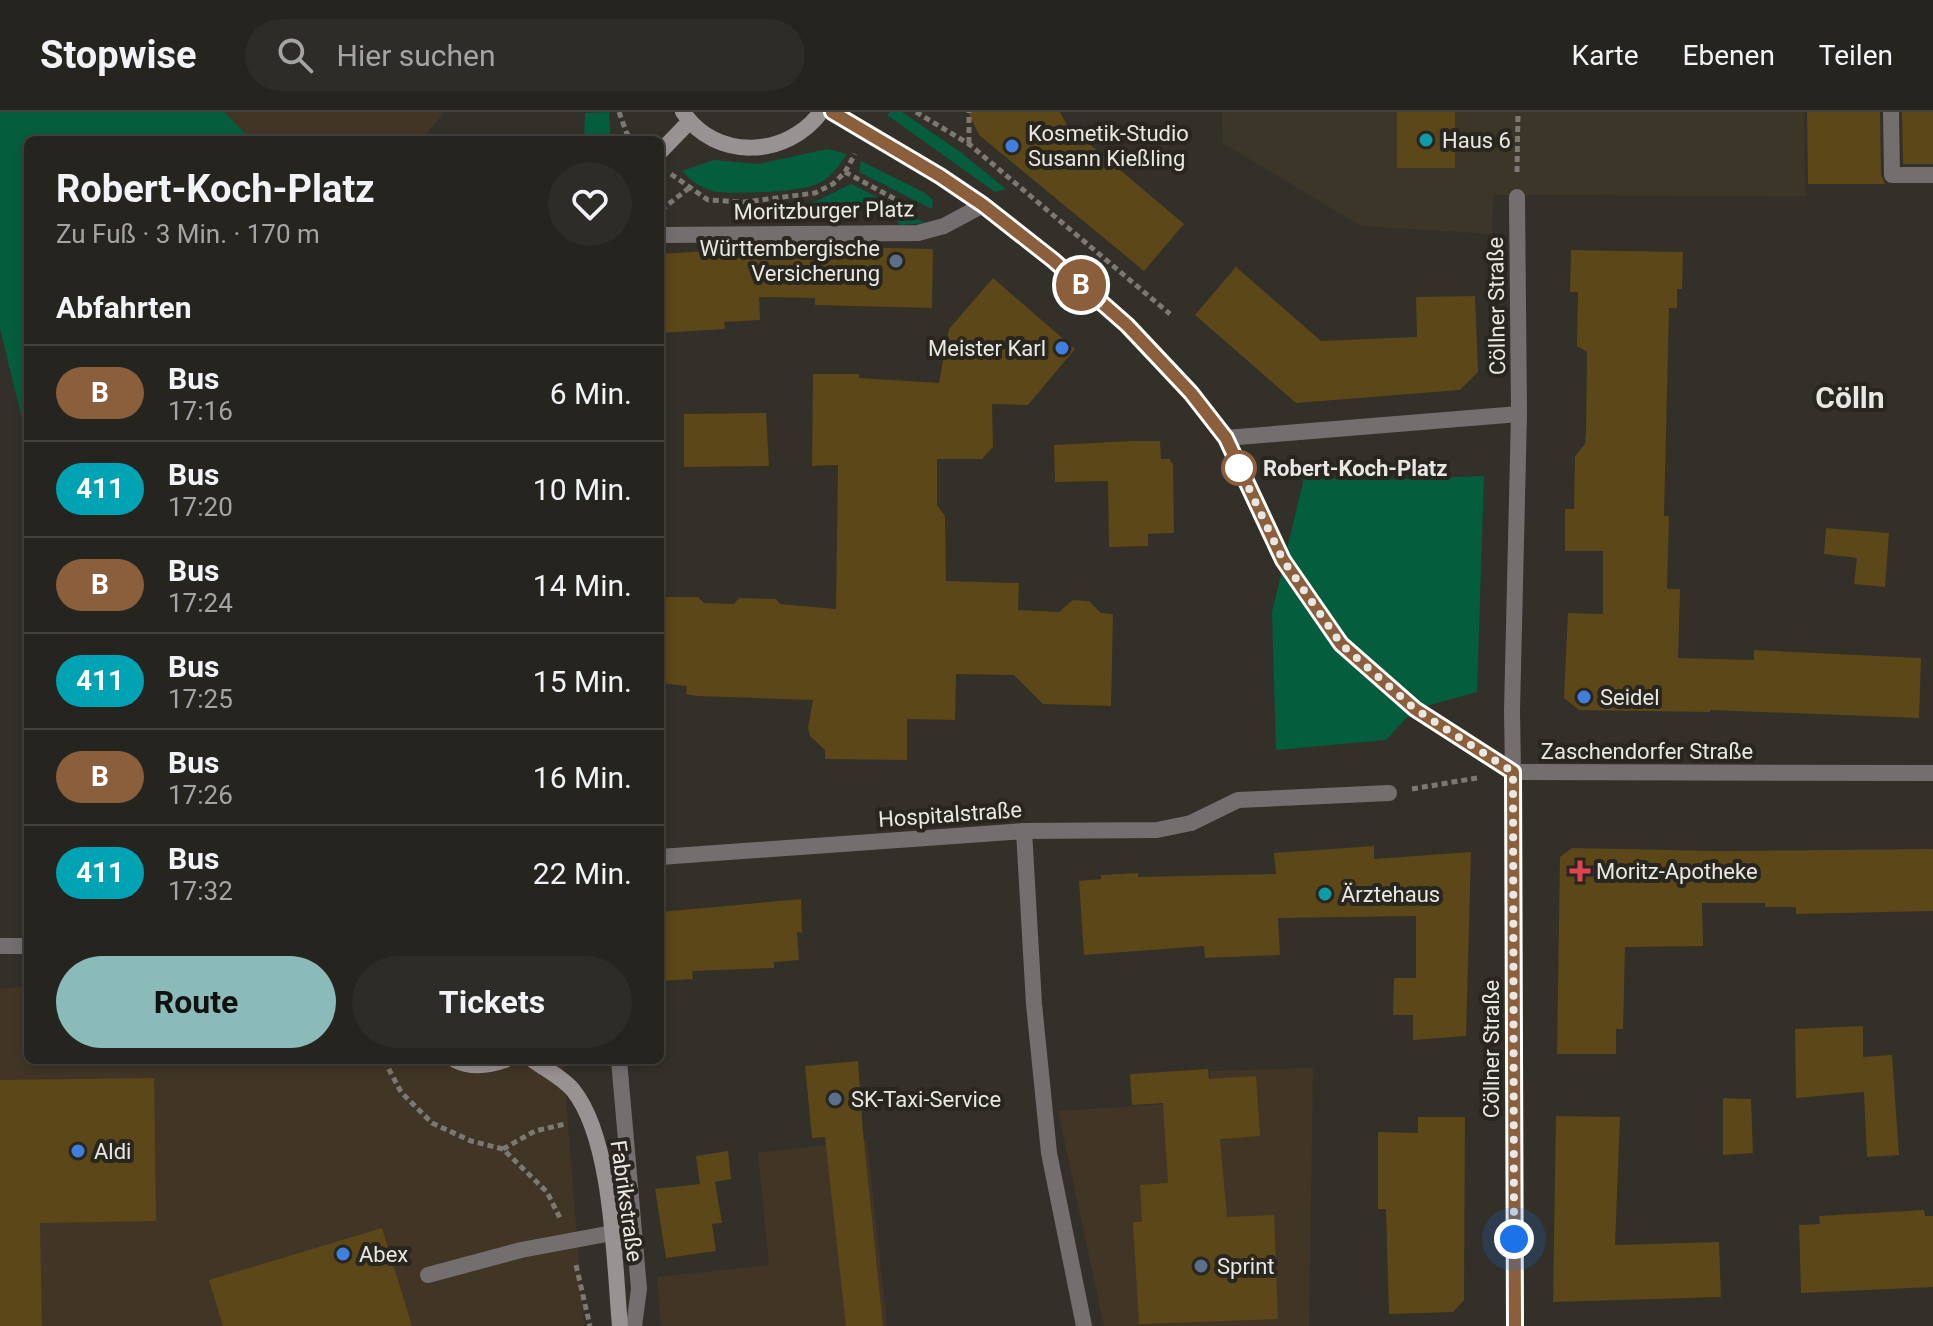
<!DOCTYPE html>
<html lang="de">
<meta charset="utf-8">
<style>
:root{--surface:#26241f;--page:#2e2c28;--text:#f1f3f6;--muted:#a4a4a4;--line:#42413d;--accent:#8bbbb9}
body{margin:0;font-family:Roboto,sans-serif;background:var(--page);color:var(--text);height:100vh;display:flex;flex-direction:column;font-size:30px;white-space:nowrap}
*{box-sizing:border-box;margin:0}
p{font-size:26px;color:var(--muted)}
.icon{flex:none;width:44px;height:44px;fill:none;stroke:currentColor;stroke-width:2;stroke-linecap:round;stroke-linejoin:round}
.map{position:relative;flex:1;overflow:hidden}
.details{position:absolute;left:24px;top:24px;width:640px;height:928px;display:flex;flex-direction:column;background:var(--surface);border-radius:12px;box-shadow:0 4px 12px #0003,0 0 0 2px var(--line)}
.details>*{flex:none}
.badge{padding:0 16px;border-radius:26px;font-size:28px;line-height:52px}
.you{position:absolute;width:40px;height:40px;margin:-20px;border:6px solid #fff;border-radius:50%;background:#1a73e8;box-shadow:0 0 0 12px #1a73e833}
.map>.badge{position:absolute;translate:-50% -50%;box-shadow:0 0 0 4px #fff}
h2{padding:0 32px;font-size:30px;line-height:72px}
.round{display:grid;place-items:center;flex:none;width:84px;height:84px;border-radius:42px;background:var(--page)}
.headline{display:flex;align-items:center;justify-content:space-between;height:136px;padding:0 32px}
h1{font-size:38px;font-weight:700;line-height:60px}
.cta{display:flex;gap:16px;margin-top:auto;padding:16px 32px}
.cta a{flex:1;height:92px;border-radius:48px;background:var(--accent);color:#111;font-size:32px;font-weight:700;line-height:92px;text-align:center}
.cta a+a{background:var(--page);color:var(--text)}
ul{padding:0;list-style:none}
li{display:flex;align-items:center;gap:24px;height:96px;padding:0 32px;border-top:2px solid var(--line)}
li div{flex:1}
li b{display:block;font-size:30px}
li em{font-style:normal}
li .badge{min-width:88px;font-weight:700;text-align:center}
header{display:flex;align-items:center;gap:48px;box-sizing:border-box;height:112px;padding:0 40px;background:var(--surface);border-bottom:2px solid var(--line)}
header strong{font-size:38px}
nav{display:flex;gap:44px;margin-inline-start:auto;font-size:28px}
.search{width:560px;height:72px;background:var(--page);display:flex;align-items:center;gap:20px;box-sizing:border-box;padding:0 28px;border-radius:44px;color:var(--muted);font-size:30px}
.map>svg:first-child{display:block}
</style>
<header>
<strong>Stopwise</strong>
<div class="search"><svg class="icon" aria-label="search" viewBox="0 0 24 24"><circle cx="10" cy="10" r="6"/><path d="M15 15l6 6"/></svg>Hier suchen</div>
<nav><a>Karte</a><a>Ebenen</a><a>Teilen</a></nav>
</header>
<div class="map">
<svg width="1933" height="1214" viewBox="0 0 1933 1214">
<rect width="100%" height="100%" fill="#333029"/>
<path fill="#413626" d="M224,0H444L422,28H252Z
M28,874V948H563L584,1214H0V877Z
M1313,956L1309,1214H1104L1058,999L1212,989L1210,959Z
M867,1028L887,1214H661L657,1165L769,1153L758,1041Z"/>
<path fill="#3c3629" d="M1222,0H1804L1805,84L1493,83L1492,122L1361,114L1223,31Z"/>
<path fill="#045d3d" d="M0,0H224L252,28H28V331L0,217Z
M609,0L611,28H584L585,1Z
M890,0H902L959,39L1006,77L995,80L887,3Z
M827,37L847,42C839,54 831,66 817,72C802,80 729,83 712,79C700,75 691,69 682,59L714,48L759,52Z
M861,49L925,81L933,88L932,97L859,60Z
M851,72L858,75L925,111L900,113L891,100L796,94L817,89Z
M1484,364L1477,580L1415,597L1386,628L1276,638L1272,500L1304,366L1374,368Z"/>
<path fill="#5b4718" d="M968,0H1060L1067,13L1184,112L1144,159L979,23Z
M1397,0H1455V56H1397Z
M1807,0H1880L1881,63L1885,72H1808Z
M1902,0H1933V52H1903Z
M788,134L933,137L932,196L815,193V186L759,185L760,208L724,210L725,217L660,221V142Z
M1571,138L1683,140L1682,177H1677V196H1669L1664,404H1669L1667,477H1680L1678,546L1754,548V538L1921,546L1919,606L1710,598V600L1579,598L1564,586L1568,501L1603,502V439H1565V397H1574L1575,344L1585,332L1586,321L1587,240L1577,234L1578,180H1570Z
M1236,155L1321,229L1417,225L1416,185L1475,184L1478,260L1460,278L1296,291L1195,203Z
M993,166L1075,237L1028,293L992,292L993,335L982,347H937V393L945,404L946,469L1019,471L1018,498L1059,500L1073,488L1089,489L1101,501L1113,502L1111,594L1043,592L1014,563L956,562L955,608L907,607V648L825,647V638L810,624L808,616L813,588L697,584L686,582L687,574L660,571V485H698L704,491L734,492L739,486L776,487L780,492L836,497L838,353L812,354L813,262H859V266L939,271L949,217Z
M766,301L769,354L684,355V302Z
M1131,329H1160L1161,347H1170L1171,351H1173L1174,421L1148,422V434L1109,435L1108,369L1055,370L1054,333Z
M1826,416L1889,421L1885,475L1854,472L1857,446L1824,442Z
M1374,734V747L1471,740L1466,924L1413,928V903H1393L1394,866H1416V804L1278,806L1280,843L1205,846L1204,834L1084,843L1079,769L1101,767V763L1138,761V765L1276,762L1274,741Z
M1572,736L1719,739L1933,737V799L1796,802V795H1765V791H1702L1703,834L1625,835L1623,917H1616V942H1557L1560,745Z
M801,787L802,821L797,820L799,848L774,850V856L692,859L693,867L660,869V800Z
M1863,914V945L1892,943L1899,1043L1867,1045L1864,980L1796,986L1795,917Z
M858,949L863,1020L883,1214H846L825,1025L812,1026L805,954Z
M1208,957L1209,967L1256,964L1260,1024L1220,1027L1227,1105L1274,1103L1278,1207L1139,1212L1133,1110H1142L1140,1073L1168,1071L1163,991L1132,993L1130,962Z
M154,966L156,1109L40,1111L42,1214H0V968Z
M1723,986L1751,987L1753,1041L1723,1043Z
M1556,1004L1620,1005L1615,1133L1719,1130L1721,1185L1553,1190Z
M1418,1005H1465L1464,1188L1453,1200L1389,1202L1386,1097H1378V1020L1418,1021Z
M728,1039L731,1067L715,1070L722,1111L712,1112L716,1139L666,1146L655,1077L700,1072L696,1044Z
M1924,1098L1925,1104H1933V1175L1801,1181L1799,1113L1820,1112L1819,1104Z
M382,1116L412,1214H223L209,1168Z"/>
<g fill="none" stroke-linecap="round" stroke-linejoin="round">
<path stroke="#7c7974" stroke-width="5" stroke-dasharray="6 4" stroke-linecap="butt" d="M619,0L627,22L634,28
M916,0L969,32L1170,202
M969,31V0
M845,60L855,42
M1517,60L1518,0
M671,62L708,88L744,90L815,81L833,72L845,60L908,94
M661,98L689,76
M1412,677L1477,666
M384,948L401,980L432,1011L471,1029L503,1037L547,1080L560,1106
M503,1037L535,1019L565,1012
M576,1153L590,1214"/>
<path stroke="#736f6f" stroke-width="16" d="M1891,0L1892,63H1933
M1024,719L1034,892L1049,1041L1084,1214
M428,1163L521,1138L612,1121"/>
<path stroke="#736f6f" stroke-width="16" d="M1517,85L1519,302L1512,599L1513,660L1933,661
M660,123L918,121L944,114L983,93
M1226,326L1519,302
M660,745L1024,719L1157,718L1191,711L1238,688L1389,681
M0,834H28
M619,948L639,1177L634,1214"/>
<path stroke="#999292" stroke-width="16" d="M683,0C715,49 787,46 821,0
M832,0L940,64L983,93L1053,148L1127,213L1191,281L1226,326L1283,448L1341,532L1415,597L1513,660L1515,1214
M660,40L689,10
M455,948C471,956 488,954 505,948
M533,948C545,957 563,966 573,978C613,1028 614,1150 620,1214"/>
</g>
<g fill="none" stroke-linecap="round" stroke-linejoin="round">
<g stroke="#fff" stroke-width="18">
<path id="line" d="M832,0L940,64L983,93L1053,148L1127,213L1191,281L1226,326L1283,448L1341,532L1415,597L1513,660L1515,1214"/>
</g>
<use href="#line" stroke="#8b5e3c" stroke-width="12"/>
<path stroke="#e9e7e3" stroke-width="8" stroke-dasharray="0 14.4" d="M1239,356L1235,347L1283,448L1341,532L1415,597L1513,660L1514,1127"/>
</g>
<g fill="#0f9aa8" stroke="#29261f" stroke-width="3">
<circle cx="1426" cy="28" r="8"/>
<circle cx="1325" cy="782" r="8"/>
</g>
<g fill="#3f7fe0" stroke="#29261f" stroke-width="3">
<circle cx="1012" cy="34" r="8"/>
<circle cx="1062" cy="236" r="8"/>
<circle cx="1584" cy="585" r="8"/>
<circle cx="78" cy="1039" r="8"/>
<circle cx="343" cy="1142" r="8"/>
</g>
<g fill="#5c6f8a" stroke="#29261f" stroke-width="3">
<circle cx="896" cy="149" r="8"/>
<circle cx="835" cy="987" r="8"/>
<circle cx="1201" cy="1154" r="8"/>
</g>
<circle fill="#fff" stroke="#8b5e3c" stroke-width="4" cx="1239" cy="356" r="16"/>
<path fill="#e0444e" stroke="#29261f" stroke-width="3" d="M1576 747h8v8h8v8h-8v8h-8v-8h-8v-8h8z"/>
<g text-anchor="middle" stroke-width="8" stroke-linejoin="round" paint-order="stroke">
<g font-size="22" fill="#e9e7e3" stroke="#29261f" text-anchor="start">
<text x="1028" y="29">Kosmetik-Studio<tspan x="1028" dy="25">Susann Kießling</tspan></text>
<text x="1442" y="36">Haus 6</text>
<text x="880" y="144" text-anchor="end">Württembergische<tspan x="880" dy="25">Versicherung</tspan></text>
<text x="1046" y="244" text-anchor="end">Meister Karl</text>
<text x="1600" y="593">Seidel</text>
<text x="1596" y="767">Moritz-Apotheke</text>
<text x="1341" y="790">Ärztehaus</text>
<text x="851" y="995">SK-Taxi-Service</text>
<text x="94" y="1047">Aldi</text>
<text x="359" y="1150">Abex</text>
<text x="1217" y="1162">Sprint</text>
</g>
<g font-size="22" fill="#e9e7e3" stroke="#29261f">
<text transform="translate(824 98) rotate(-1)" y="8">Moritzburger Platz</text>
<text transform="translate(1496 194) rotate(-91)" y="8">Cöllner Straße</text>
<text x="1647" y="647">Zaschendorfer Straße</text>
<text transform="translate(950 702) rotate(-4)" y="8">Hospitalstraße</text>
<text transform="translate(1491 937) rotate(-90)" y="8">Cöllner Straße</text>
<text transform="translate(627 1089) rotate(82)" y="8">Fabrikstraße</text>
</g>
<g font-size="22" font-weight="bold" fill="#e9e7e3" stroke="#29261f" text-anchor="start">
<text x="1263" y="364">Robert-Koch-Platz</text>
</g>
<g font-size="30" font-weight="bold" fill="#e9e7e3" stroke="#29261f">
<text x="1850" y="296">Cölln</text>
</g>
</g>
</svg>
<div class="you" style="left:1514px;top:1127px"></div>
<b class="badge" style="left:1081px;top:173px;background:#8b5e3c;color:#fff">B</b>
<section class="details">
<div class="headline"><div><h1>Robert-Koch-Platz</h1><p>Zu Fuß · 3 Min. · 170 m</p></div><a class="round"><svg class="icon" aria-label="heart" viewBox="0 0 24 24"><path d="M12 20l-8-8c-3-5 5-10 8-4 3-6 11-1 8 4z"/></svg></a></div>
<h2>Abfahrten</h2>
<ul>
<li><span class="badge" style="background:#8b5e3c;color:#fff">B</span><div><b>Bus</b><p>17:16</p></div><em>6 Min.</em></li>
<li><span class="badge" style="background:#00a3b4;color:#fff">411</span><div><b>Bus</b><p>17:20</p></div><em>10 Min.</em></li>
<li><span class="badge" style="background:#8b5e3c;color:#fff">B</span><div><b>Bus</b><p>17:24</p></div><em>14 Min.</em></li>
<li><span class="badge" style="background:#00a3b4;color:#fff">411</span><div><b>Bus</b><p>17:25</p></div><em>15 Min.</em></li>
<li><span class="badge" style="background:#8b5e3c;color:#fff">B</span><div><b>Bus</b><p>17:26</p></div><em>16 Min.</em></li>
<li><span class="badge" style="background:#00a3b4;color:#fff">411</span><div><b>Bus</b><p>17:32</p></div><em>22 Min.</em></li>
</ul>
<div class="cta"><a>Route</a><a>Tickets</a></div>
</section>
</div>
